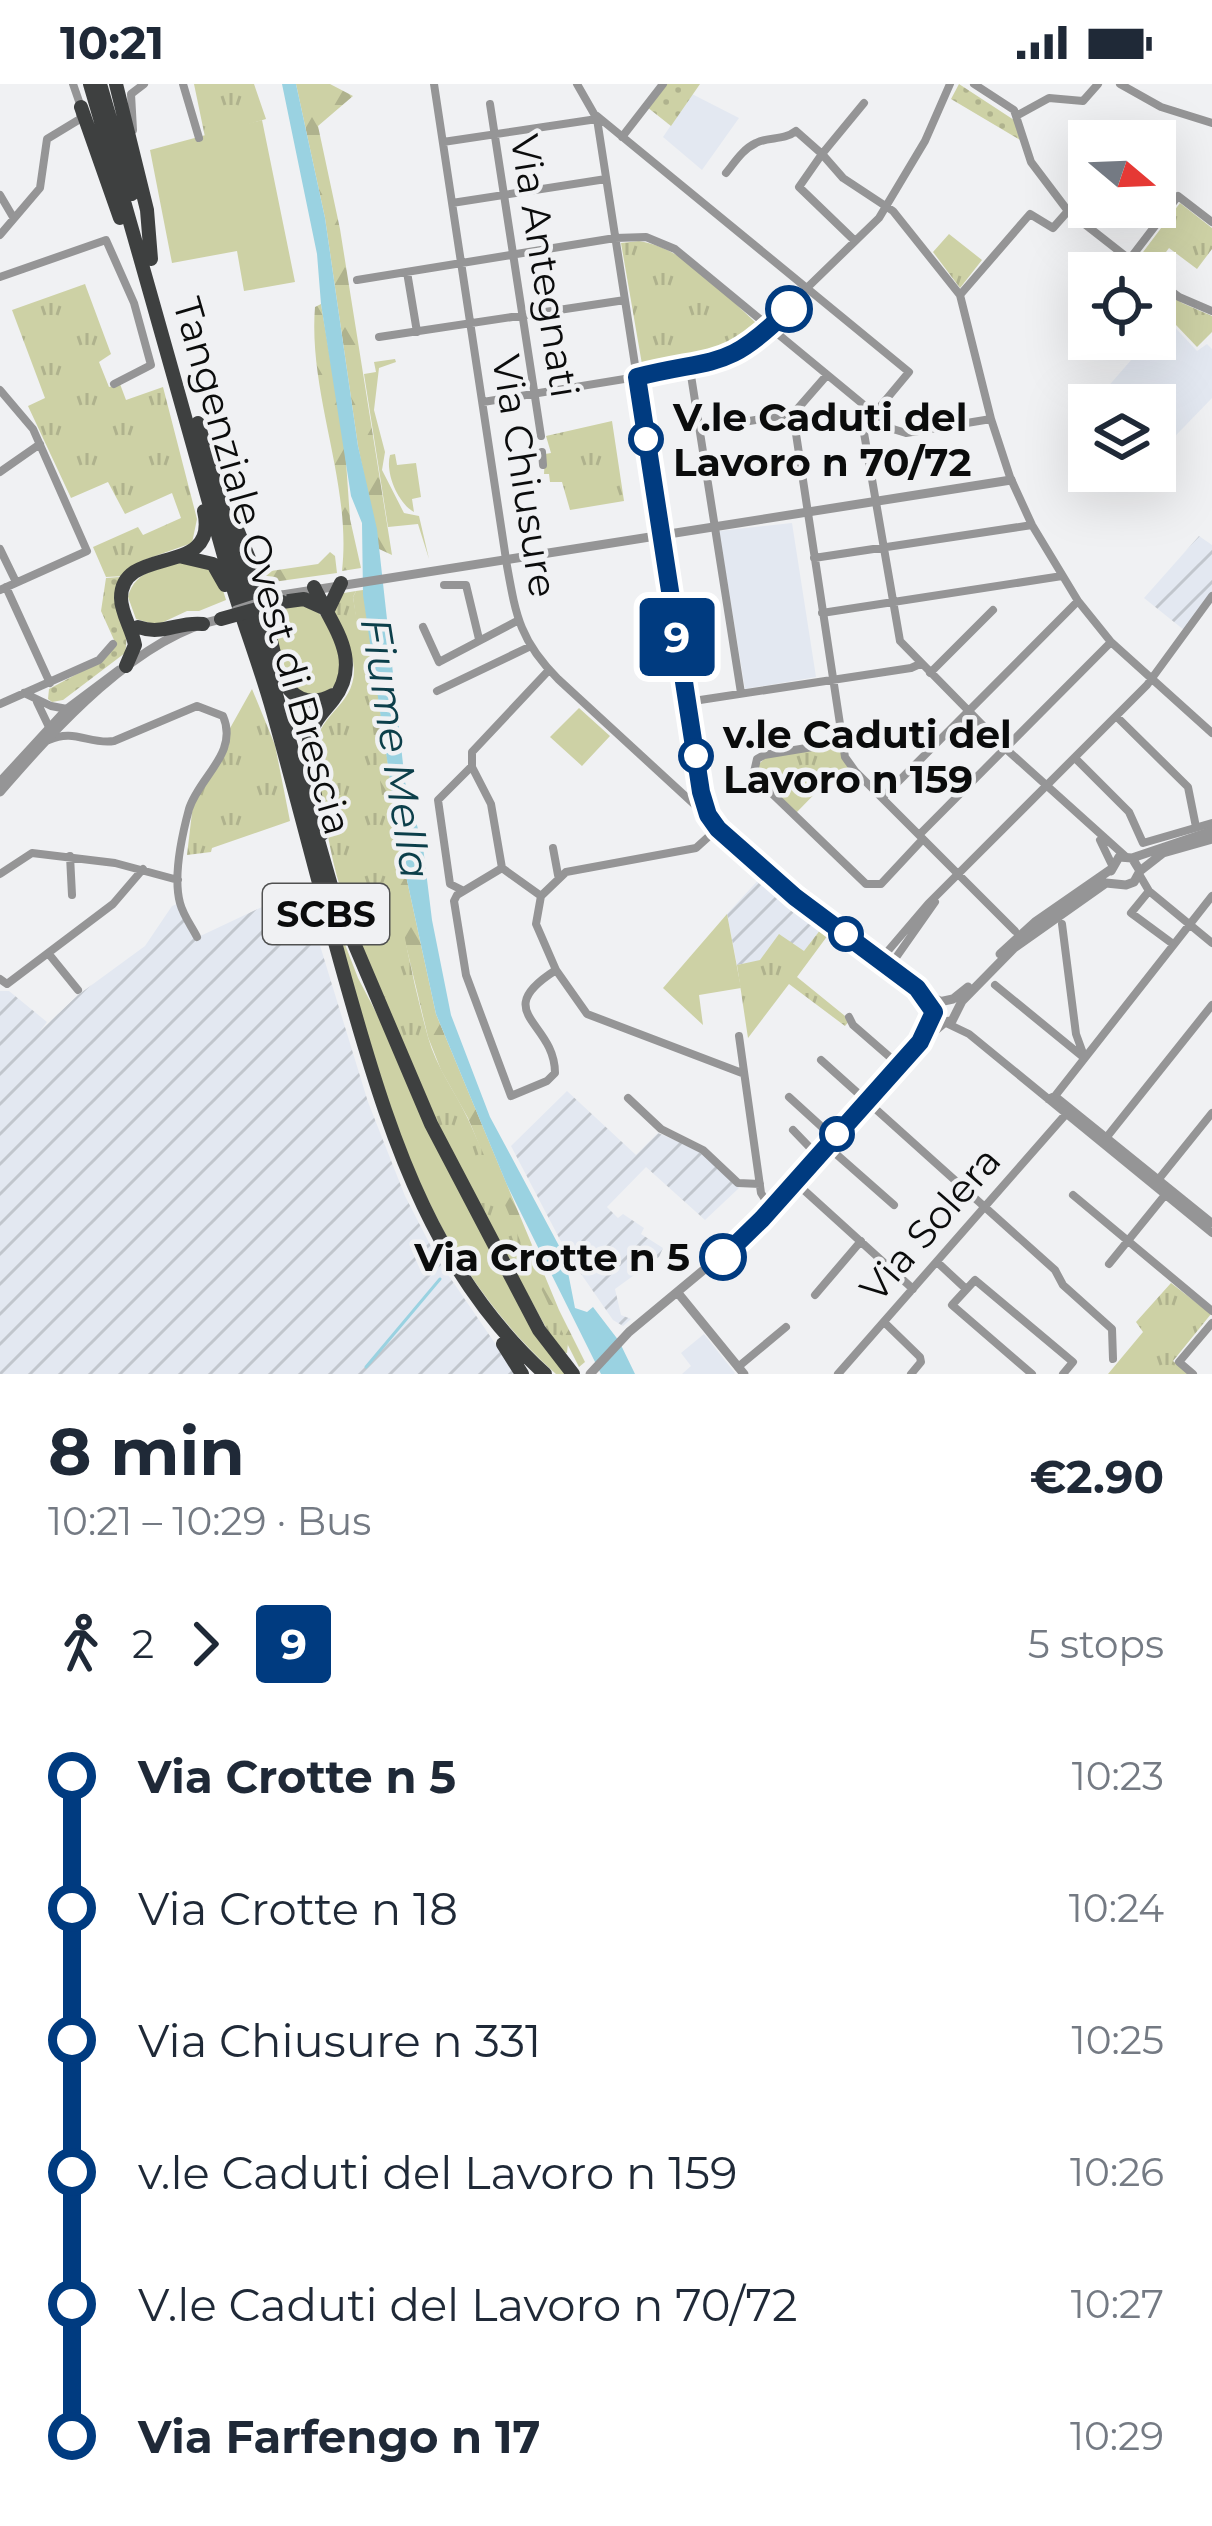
<!DOCTYPE html>
<meta charset="utf-8">
<style>
:root{--surface:#fff;--page:#f6f6f7;--text:#1f2937;--muted:#747a83}
body{margin:0;font-family:Montserrat,sans-serif;background:var(--page);color:var(--text);height:100vh;display:flex;flex-direction:column;font-size:45px;white-space:nowrap}
*{box-sizing:border-box;margin:0}
p{font-size:39px;color:var(--muted)}
.icon{flex:none;width:66px;height:66px;fill:none;stroke:currentColor;stroke-width:2;stroke-linecap:round;stroke-linejoin:round}
.map{position:relative;height:1290px;overflow:hidden}
.side{display:flex;flex-direction:column;background:var(--surface);flex:1}
.side>*{flex:none}
.badge{padding:0 24px;border-radius:9px;font-size:42px;line-height:78px}
.needle{width:78px;rotate:109deg}
.tools{position:absolute;left:1068px;top:36px;display:grid;gap:24px}
.tools a{display:grid;place-items:center;width:108px;height:108px;border-radius:0px;background:var(--surface);box-shadow:0 12px 48px #0002;font-size:60px}
.map>.badge{position:absolute;translate:-50% -50%;box-shadow:0 0 0 6px #fff}
.legs{display:flex;align-items:center;gap:18px;height:132px;padding:0 48px;font-size:39px}
.legs p{margin-inline-start:auto}
.overview{display:flex;align-items:center;justify-content:space-between;height:204px;padding:0 48px}
h1{font-size:66px;font-weight:700;line-height:90px}
ul{padding:0 48px;list-style:none}
li{display:flex;align-items:center;gap:42px;height:132px;font-size:45px}
li i{display:grid;place-items:center;width:18px;height:100%;margin:0 15px;background:currentColor}
li i::after{content:'';width:30px;height:30px;margin:-15px;border:9px solid;border-radius:50%;background:var(--surface)}
li p{margin-inline-start:auto}
li:first-child i{background:linear-gradient(#0000 50%,currentColor 0)}
li:last-child i{background:linear-gradient(currentColor 50%,#0000 0)}
.status{display:flex;justify-content:space-between;align-items:center;height:84px;padding:0 60px;background:var(--surface);direction:ltr}
.status svg{height:33px;fill:currentColor}
.map>svg:first-child{display:block}
</style>
<div class="status"><b>10:21</b><svg viewBox="0 0 49 12"><path d="M0 12V9h3v3zM5 12V6h3v6zM10 12V3h3v9zM15 12V0h3v12zM26 1h20v11H26zM47 4h2v5h-2z"/></svg></div>
<div class="map">
<svg width="1212" height="1290" viewBox="0 0 1212 1290">
<defs>
<pattern id="industrial-furrows" width="10" height="10" patternUnits="userSpaceOnUse" patternTransform="scale(3)"><rect width="10" height="10" fill="#e3e8f1"/><path d="M-1 1l2-2M0 10L10 0M9 11l2-2" fill="none" stroke="#c1c6cd"/></pattern>
<pattern id="forest-firs" width="22" height="20" patternUnits="userSpaceOnUse" patternTransform="scale(3)"><rect width="22" height="20" fill="#cdd1a5"/><path d="M5 1l3.5 6h-7zM16 11l3.5 6h-7z" fill="#afb28d"/></pattern>
<pattern id="park-tufts" width="24" height="20" patternUnits="userSpaceOnUse" patternTransform="scale(3)"><rect width="24" height="20" fill="#cdd1a5"/><path d="M3 7l-1-3M5 7V3M7 7l1-3M15 17l-1-3M17 17v-4M19 17l1-3" fill="none" stroke="#afb28d"/></pattern>
<pattern id="garden-dots" width="8" height="8" patternUnits="userSpaceOnUse" patternTransform="scale(3)"><rect width="8" height="8" fill="#cdd1a5"/><path d="M2 2h.1M6 6h.1" fill="none" stroke="#afb28d" stroke-width="1.8" stroke-linecap="round"/></pattern>
</defs>
<rect width="100%" height="100%" fill="#f0f1f3"/>
<path fill="#e3e8f1" d="M692,10L739,34L702,86L663,53Z
M1155,222L1197,267L1207,260L1212,265V314L1155,373V321H1092L1132,275L1113,255H1155Z
M792,439L816,593L745,605L719,447Z
M704,1250L735,1289L734,1290H682L691,1282L681,1269Z"/>
<path fill="url(#industrial-furrows)" d="M1199,452L1212,461V507L1184,546L1144,514Z
M763,791L824,841L804,868L737,881L727,830Z
M298,806L312,810L319,835L314,842L368,1018L405,1112L438,1176L516,1290H0V907H9L47,938L39,948L78,911L145,862L172,822L177,820L194,855Z
M567,1007L636,1071L658,1049L703,1068L739,1104L705,1136L646,1083L607,1123L618,1134L623,1130L644,1144L641,1150L663,1164L659,1173L615,1205L621,1231L631,1235L623,1242L613,1236L568,1171L511,1062Z"/>
<path fill="#cdd1a5" d="M262,36L295,198L244,207L237,167L172,179L150,66Z
M395,275L396,278L379,284L374,326L385,368L382,386L404,429L419,432L429,475L418,440L388,443L364,290L376,288L374,278Z
M395,370L397,381L416,379L421,413L412,415L414,428C398,419 385,389 390,371Z
M188,476L218,490L226,516L199,527H187L157,541L136,535L128,513C135,485 163,484 188,476Z
M290,521L313,523C334,543 342,569 340,597C291,646 278,558 268,527Z
M579,624L610,652L582,682L550,653Z
M329,819L358,894L566,1290H556C415,1164 380,993 329,819Z
M727,830L741,904L699,911L703,941L663,904Z"/>
<path fill="url(#forest-firs)" d="M296,0H330L353,12L318,42L340,145L392,471L379,465L358,362L325,134Z
M321,220L345,363L350,435L361,484L342,487C352,399 308,311 315,223Z
M330,468L335,472L337,489L266,499L264,488L318,480Z
M363,506L400,764L436,930L559,1226L585,1278L579,1283L533,1192L468,1034L441,986L428,953L398,828L353,513L356,507Z"/>
<path fill="url(#park-tufts)" d="M194,0H254L266,35L205,53Z
M1180,119L1212,144V165L1197,185L1169,164L1151,188L1137,176Z
M949,150L982,176L960,204L933,168Z
M639,157C687,164 727,214 762,244C726,274 689,279 643,286L621,159Z
M85,200L111,270L99,278L109,303L120,300L126,316L163,303L197,435L192,459L144,476L124,492L106,493L93,463L138,443L143,451L181,434L172,409L125,430L108,398L71,414L28,322L45,314L12,226Z
M1160,201L1182,219L1212,232V248L1197,263L1155,219V205Z
M612,337L624,417L570,426L562,398H550L549,390H544L545,370L551,369L546,352Z
M356,507L353,513C379,660 388,809 428,953C436,983 455,1007 468,1035C502,1109 529,1186 568,1259L567,1269H563L550,1251C472,1109 390,962 341,806C329,769 325,729 316,691C303,630 355,629 354,585C353,564 339,545 333,525L338,510Z
M252,605L275,661L290,737L212,764L211,768L187,771L193,720L229,661V646Z
M840,661L851,688L844,694L836,688L796,729L758,692L757,682L766,673Z
M824,841L831,847L797,893L850,936L845,942L789,900L748,954L737,881L760,876L779,850L804,867Z
M1171,1199L1211,1230L1173,1277L1188,1290H1108L1143,1248L1136,1238Z"/>
<path fill="url(#garden-dots)" d="M666,0H700L671,42L647,23Z
M959,0L1014,36L1020,56L951,15Z
M120,493C114,519 131,543 125,569L63,616L52,618L48,615L49,605L101,577L114,556L101,527L106,494Z"/>
<path fill="#9ad2e1" d="M282,0H296L325,134L358,362L377,445L405,698L423,763L432,836L451,931L490,1033L565,1173L575,1224L587,1228L593,1223L619,1257L635,1290H601L507,1101L436,930L400,764L363,511L362,439L351,412L321,220L317,170Z"/>
<g fill="none" stroke-linecap="round" stroke-linejoin="round">
<path stroke="#9ad2e1" stroke-width="3" d="M366,1283L440,1195"/>
<path stroke="#959596" stroke-width="8" d="M183,0L199,54
M434,0L507,482C516,532 520,557 558,595L795,813L917,905L941,917
M577,0L597,35L701,708L709,734
M974,0L1014,26L1031,78L1068,127L1147,189
M1120,0L1161,23L1212,39
M864,19L822,70L843,94L893,127L960,211L991,335L1010,393L1032,441L1078,517L1111,558L1212,649
M490,20L541,352
M1018,31L1049,14L1083,17L1098,0
M597,32L909,288L869,336L864,349L900,557L1006,665L1125,772
M133,46L131,10L144,0
M622,53L663,0
M443,58L597,35
M726,89C735,78 743,65 756,59C770,52 783,57 796,47L822,70L799,103L855,157
M0,111L13,133
M452,119L606,95
M0,151L40,104L47,55L80,35L81,23L73,0
M1129,176L1178,112L1212,138
M407,188L417,248
M0,193L106,156L134,219L151,281L114,300
M1155,195L1179,213L1212,227
M357,196L615,154L646,153L675,165L893,345L906,349L991,335
M960,211L1030,130L1053,144L1068,127
M379,253L625,216
M690,285L741,609
M827,291L793,330L845,673L855,687L1015,847
M0,306L33,345L87,467L0,506
M483,318L698,283L744,265L879,134L925,57L950,0
M699,345L793,330
M542,368L543,381
M0,388L40,360
M0,465L16,498
M814,474L1032,441
M444,501H466L479,555
M6,503L50,599
M822,529L1062,492
M423,543L439,578L517,537
M930,589L993,526
M437,607L529,563
M24,609L51,622L67,625
M37,618L49,643
M687,618L911,584L920,580
M0,620L99,576L113,560
M1117,633L1188,703L1196,743
M49,656C74,644 90,661 114,657L197,622L223,632C239,669 199,693 189,725C182,751 173,793 180,819C183,831 192,843 197,853
M843,658L764,671L757,675L754,688L758,696L866,800H881L923,755
M1076,675L1129,728L1143,759L1212,739
M472,683L491,720L502,784L541,812
M882,714L1078,517
M717,745L696,764L566,788L541,812L536,840L556,886L587,930L742,989
M919,751L1111,558
M1100,756L1112,781
M553,764L558,791
M70,772L72,811
M502,784L457,811L454,817L466,891L511,1012L547,997L555,989C555,937 488,929 556,886
M0,790L32,769L115,779L178,796
M1139,790L1149,807L1212,859
M462,806L450,800L438,716L472,682V668L549,586
M1149,807L1131,829L1173,860
M1062,840L1076,950L1084,972
M48,869L78,906
M881,875L928,820L1147,601L1212,512
M890,882L935,818
M0,895L7,900L113,820L143,785
M995,901L1083,973
M849,933L853,941L899,981
M946,939L969,950L1212,1149
M739,952L761,1109L771,1125
M821,976L1055,1186L1063,1201L1112,1245L1113,1275
M1055,1012L1212,1139
M789,1013L834,1054
M628,1014L661,1045L703,1066L738,1099L760,1100
M1048,1015L1055,1012L1212,812
M793,1046L818,1072
M1106,1054L1212,921
M827,1062L894,1121
M1158,1096L1212,1029
M795,1098L913,1205
M1073,1111L1212,1227
M937,1178L965,1204
M1109,1180L1165,1111
M815,1211L861,1157
M884,1238L920,1273L921,1278L911,1290
M738,1283L786,1243
M838,1290L1066,1030
M1032,1290L952,1221L975,1196L1073,1278L1063,1290
M1193,1290L1179,1278L1212,1239"/>
<path stroke="#959596" stroke-width="9" d="M282,511L1011,396
M0,698L67,625L119,586
M0,708C54,646 137,552 221,535
M1111,787L1119,773L1132,774L1212,747
M1140,787L1163,769L1212,755
M1000,870L1035,838L1110,786
M934,928L941,938L952,937L962,917L1014,864L1106,799L1126,801L1134,798L1140,787L1132,774
M933,931L939,918L953,915L968,903
M678,1209L744,1290
M590,1290L629,1248L748,1149L920,959L944,939"/>
<path stroke="#3e4040" stroke-width="14" d="M90,0C138,163 183,326 229,490C242,536 260,581 273,628C301,727 325,827 354,926C393,1062 437,1192 545,1290
M100,0L132,110
M116,0L147,126L151,175
M81,23L120,134
M198,339L334,812L431,1040L539,1246L573,1290
M233,435L252,482L274,569
M183,473L213,480L225,501
M314,503C332,542 364,576 333,616C323,629 312,638 309,656C304,686 320,719 322,750
M282,518L304,515L324,524
M329,524L341,499
M138,543C163,552 178,537 203,540
M126,582L135,561C132,545 121,529 121,514C121,459 220,495 204,427
M280,590C290,614 309,624 333,611
M503,1260L522,1290"/>
<path stroke="#959596" stroke-width="9" d="M236,526L282,511"/>
<path stroke="#3e4040" stroke-width="14" d="M221,535L282,518"/>
</g>
<g fill="none" stroke-linecap="round" stroke-linejoin="round">
<g stroke="#fff" stroke-width="27">
<path id="line-1" d="M723,1173L762,1135L920,958L934,928L917,904L795,813L718,745L708,731L701,708L637,293C716,273 726,288 789,225"/>
</g>
<use href="#line-1" stroke="#003b80" stroke-width="18"/>
</g>
<g fill="#fff" stroke="#003b80" stroke-width="6">
<circle cx="789" cy="225" r="21"/>
<circle cx="646" cy="355" r="15"/>
<circle cx="696" cy="672" r="15"/>
<circle cx="846" cy="850" r="15"/>
<circle cx="837" cy="1050" r="15"/>
<circle cx="723" cy="1173" r="21"/>
</g>
<g text-anchor="middle" stroke-width="9" stroke-linejoin="round" paint-order="stroke">
<rect fill="#f0f1f3" stroke="#505151" stroke-width="3" x="263" y="800" width="126" height="60" rx="9"/>
<g font-size="36" font-weight="bold" fill="#0b0c0c">
<text x="326" y="843">SCBS</text>
</g>
<g font-size="39" fill="#0b0c0c" stroke="#f0f1f3">
<text transform="translate(545 182) rotate(81)" y="14">Via Antegnati</text>
<text transform="translate(525 392) rotate(81)" y="14">Via Chiusure</text>
<text transform="translate(263 482) rotate(74)" y="14">Tangenziale Ovest di Brescia</text>
<text transform="translate(930 1140) rotate(-49)" y="14">Via Solera</text>
</g>
<g font-size="39" font-weight="bold" fill="#0b0c0c" stroke="#f0f1f3" text-anchor="start">
<text x="673" y="347">V.le Caduti del<tspan x="673" dy="45">Lavoro n 70/72</tspan></text>
<text x="723" y="664">v.le Caduti del<tspan x="723" dy="45">Lavoro n 159</tspan></text>
<text x="690" y="1187" text-anchor="end">Via Crotte n 5</text>
</g>
<g font-size="42" font-style="italic" fill="#0c3f4a" stroke="#f0f1f3">
<text transform="translate(396 664) rotate(81)" y="15">Fiume Mella</text>
</g>
</g>
</svg>
<div class="tools">
<a><svg class="needle" viewBox="-14 -14 28 28"><path d="M0-13l5 13h-10z" fill="#e53935"/><path d="M0 13l5-13h-10z" fill="#747a83"/></svg></a>
<a><svg class="icon" aria-label="locate" viewBox="0 0 24 24"><circle cx="12" cy="12" r="6"/><path d="M12 2v4M12 18v4M2 12h4M18 12h4"/></svg></a>
<a><svg class="icon" aria-label="layers" viewBox="0 0 24 24"><path d="M12 4l9 5-9 5-9-5zM3 14l9 5 9-5"/></svg></a>
</div>
<b class="badge" style="left:677px;top:553px;background:#003b80;color:#fff">9</b>
</div>
<section class="side">
<div class="overview"><div><h1>8 min</h1><p>10:21 – 10:29 · Bus</p></div><b>€2.90</b></div>
<div class="legs"><svg class="icon" aria-label="walk" viewBox="0 0 24 24"><circle cx="13" cy="4" r="2"/><path d="M13 8l-2 6 4 7M11 14l-3 7M7 12l3-4h3l4 4"/></svg>2<svg class="icon" aria-label="forward" viewBox="0 0 24 24"><path d="M9 5l7 7-7 7"/></svg><b class="badge" style="background:#003b80;color:#fff">9</b><p>5 stops</p></div>
<ul>
<li><i style="color:#003b80"></i><b>Via Crotte n 5</b><p>10:23</p></li>
<li><i style="color:#003b80"></i><span>Via Crotte n 18</span><p>10:24</p></li>
<li><i style="color:#003b80"></i><span>Via Chiusure n 331</span><p>10:25</p></li>
<li><i style="color:#003b80"></i><span>v.le Caduti del Lavoro n 159</span><p>10:26</p></li>
<li><i style="color:#003b80"></i><span>V.le Caduti del Lavoro n 70/72</span><p>10:27</p></li>
<li><i style="color:#003b80"></i><b>Via Farfengo n 17</b><p>10:29</p></li>
</ul>
</section>
